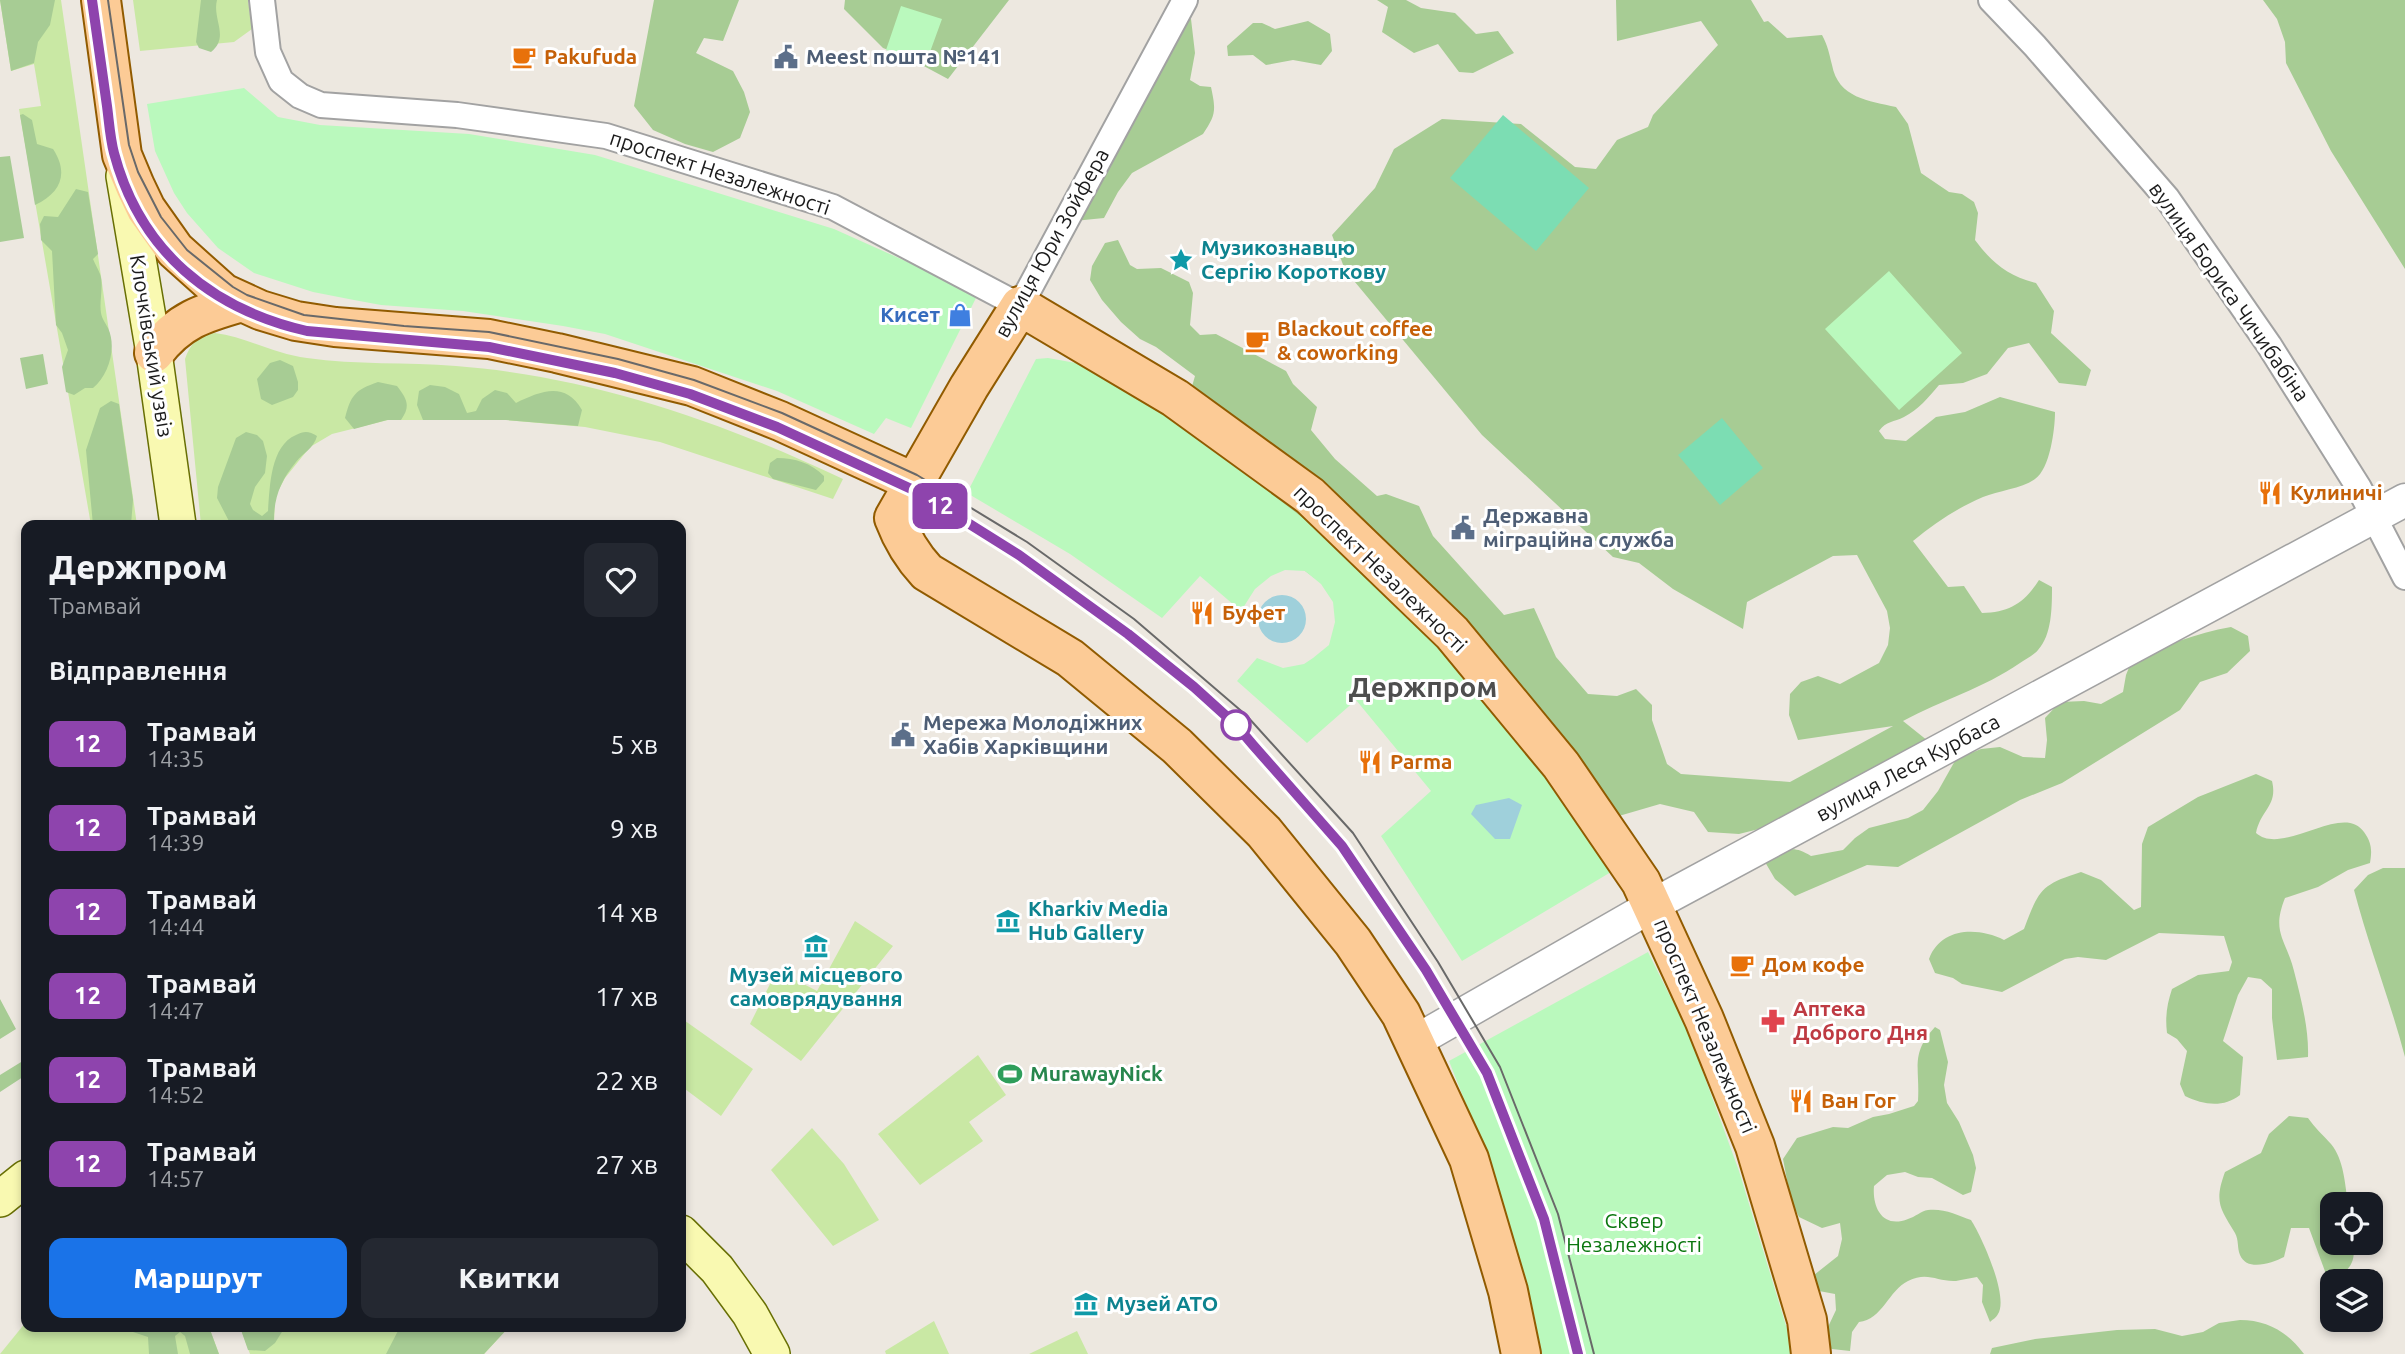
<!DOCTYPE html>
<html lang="uk">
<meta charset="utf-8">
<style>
:root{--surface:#171b24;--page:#242831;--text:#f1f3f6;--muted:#9ea1a6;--accent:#1a73e8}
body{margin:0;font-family:Ubuntu,sans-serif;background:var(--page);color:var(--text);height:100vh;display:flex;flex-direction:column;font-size:26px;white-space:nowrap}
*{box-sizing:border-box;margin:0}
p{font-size:23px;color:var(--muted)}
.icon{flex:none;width:38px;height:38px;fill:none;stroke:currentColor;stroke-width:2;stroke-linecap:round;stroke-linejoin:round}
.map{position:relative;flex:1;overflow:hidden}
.sheet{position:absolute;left:21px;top:520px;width:665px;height:812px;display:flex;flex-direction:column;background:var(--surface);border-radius:14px;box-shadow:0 4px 10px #0003}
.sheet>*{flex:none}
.badge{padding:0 14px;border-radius:10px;font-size:24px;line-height:46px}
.tools{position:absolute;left:2320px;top:1192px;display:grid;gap:14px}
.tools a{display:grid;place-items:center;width:63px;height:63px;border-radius:14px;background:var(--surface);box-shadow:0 4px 10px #0003;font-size:35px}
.map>.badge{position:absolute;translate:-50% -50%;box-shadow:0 0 0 4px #fff}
h2{padding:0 28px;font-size:26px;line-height:63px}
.round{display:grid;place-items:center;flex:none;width:74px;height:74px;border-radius:14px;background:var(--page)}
.headline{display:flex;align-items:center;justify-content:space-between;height:119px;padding:0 28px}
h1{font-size:33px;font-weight:800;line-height:52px}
.button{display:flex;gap:14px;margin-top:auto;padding:14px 28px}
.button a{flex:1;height:80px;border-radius:14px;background:var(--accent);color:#fff;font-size:28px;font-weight:800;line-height:80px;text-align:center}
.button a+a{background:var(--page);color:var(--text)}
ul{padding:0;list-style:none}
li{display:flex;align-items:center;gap:21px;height:84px;padding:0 28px}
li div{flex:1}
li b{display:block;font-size:26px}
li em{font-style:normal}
li .badge{min-width:77px;font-weight:700;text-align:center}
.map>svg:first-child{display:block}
</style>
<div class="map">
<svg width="2405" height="1354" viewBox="0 0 2405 1354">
<rect width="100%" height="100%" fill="#ede8e0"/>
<path fill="#c9e8a4" d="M0,0H61L137,525H91L19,109L41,106L34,64L11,71Z
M133,0H248L252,29L234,42L140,51Z
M215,333C246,337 275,354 307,358C357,365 406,362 456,366C590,376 723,422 843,479L833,499L660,442L585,427L506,420H388L332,434L310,447L285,478L275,497L274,525H201L185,359C190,344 198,335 215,333Z
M855,921L893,946L801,1061L750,1024L777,970L817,991Z
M681,1018L753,1069L721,1116L681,1086Z
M978,1055L1006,1095L969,1122L983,1141L920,1185L878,1134Z
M812,1128L844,1164L879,1220L833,1246L771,1170Z
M934,1321L949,1354H886L885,1351Z
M26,1322V1326L209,1327L219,1354H0Z
M240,1327H509L484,1354H250Z
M1077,1331L1088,1354H1029Z"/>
<path fill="#a7cc94" d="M0,0H55L50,25L38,42L34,63L11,71Z
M201,0H217C212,19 230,37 211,52L199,48L196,42Z
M654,0H739L723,41L704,38L696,53L733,71L744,92L750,112L740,138L713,152L685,144L653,130L634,106Z
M845,0H1009L948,79L907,57L883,48L844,9Z
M1377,0H1406L1421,8L1455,13L1476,34L1498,31L1514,53L1473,73L1459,72L1438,44L1414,53L1382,32L1388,7Z
M1616,0H1751L1764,22L1768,21L1787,38L1822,35C1828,46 1829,53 1832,65C1838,98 1869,101 1896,107L1908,124L1921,173L1949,192L1962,194L1974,202L1978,213L1975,240C1992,263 2008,276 2036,283L2054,311L2051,333L2091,370L2086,386L2059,383L2029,343L2008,348L1987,374L1963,383L1939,385C1929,397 1918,410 1904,417C1894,422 1886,421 1879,431L1885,439L1906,441L1936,417L1965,412L2000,397L2055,412C2055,429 2050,469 2035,479C2023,488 1998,491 1983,497C1957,508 1935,523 1913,541L1948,587L1964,586L1982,613C2010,612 2024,603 2039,580L2052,587C2052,607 2052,635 2038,650C2034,655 2026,659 2020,663C1984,688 1942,700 1903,721L1928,741L1775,825L1739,834L1708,832L1694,812L1660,804L1612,818L1580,774L1297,565L1184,414L1195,376L1156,347L1140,339L1121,322L1102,300L1090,280L1092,266L1105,243L1118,240L1130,265L1137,269L1161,268L1189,282L1193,293L1190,325L1200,335L1216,334L1286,371L1293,384L1317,407L1311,430L1335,459L1377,496L1386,494L1419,506L1433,536L1504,615L1534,608L1556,657L1588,694L1617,696L1636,689L1652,705V720L1667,764L1681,774L1790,782L1893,726L1798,740L1789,715L1790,694L1801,682L1818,676L1840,684L1879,663L1888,645L1890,628L1887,611L1857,555L1833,556L1747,602L1743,629L1673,589L1639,563L1613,557L1482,435L1345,270L1332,235L1375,188L1394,149L1442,119L1521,124L1575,167L1596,169L1617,140L1648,127L1653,115L1718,45L1701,21L1617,41Z
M2263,0H2405V269L2331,151L2286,63L2285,42L2277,19Z
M1191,19L1195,53L1190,80L1200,86L1211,87C1216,110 1216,115 1203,134L1132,173L1118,192L1104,218L1074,221L1181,20Z
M1308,21L1330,34L1332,51L1321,65L1293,60L1266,65L1253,55L1228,56L1227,46L1253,23H1262L1275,29Z
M23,114L32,120L37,144L53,149C69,173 61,193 35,205L20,115Z
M10,156L24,238L0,242V157Z
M76,189L88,192L98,254L93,259C95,264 98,269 100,274C104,285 99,301 101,313C102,319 105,322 108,328C117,347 109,375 93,388H85L74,395L66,392L62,367L68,350L62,333L56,325L52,251L41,240L40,224L44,216L58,217Z
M43,354L48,384L26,389L20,358Z
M280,360L293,366L298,382V390L293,397L272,405L261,399L257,379L270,363Z
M378,382L397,386C407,399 411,406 401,420H387L354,429L345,418C351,395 355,390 378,382Z
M430,385L445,387L459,394L467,413L476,411L482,399L495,390L507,393L516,403C541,391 565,381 582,410L578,426L506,420H423L417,405L419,391Z
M111,401L119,404L133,500L131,525H93L86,450L100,408Z
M246,432L257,435L263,441L267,456L265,473L255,487L250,504L253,510L262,516L268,511C270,487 270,446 296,435C304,431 309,431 317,436C314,448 303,453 296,462C280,481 273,500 274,525H231L217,498L218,487L236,438Z
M777,458C795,458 811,463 824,476V481L816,490L773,479L768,473L770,463Z
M2231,627L2248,636L2250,651L2227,673L2200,682L2180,710L2062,783L2020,800L1898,867L1867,865L1795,896L1775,879L1765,862C1784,851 1790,843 1811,856L1843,850L1855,838L1869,828L1908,818L1923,810L1938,791L1956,759L1981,749L2000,747L2023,757L2045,758L2047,740L2045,718L2060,702L2084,701L2101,704L2123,692L2126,675L2132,660C2164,646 2196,633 2231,627Z
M2256,774L2272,781C2278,806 2261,809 2256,833C2283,857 2343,801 2364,832C2372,843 2372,851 2370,863L2348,870L2318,887L2285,898C2271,933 2286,939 2294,971C2301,999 2309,1028 2308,1057L2277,1060L2272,1018V989L2261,979L2248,977L2238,995L2223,1041L2243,1057L2240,1095C2223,1108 2204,1105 2185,1096L2180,1084L2187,1051L2177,1039L2167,1033C2165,1017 2167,1004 2172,989L2198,975L2229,971L2232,962L2224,936L2159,933L2106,960L2078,957L2065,959L2002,992L1962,984L1953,978L1935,973L1929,959C1941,927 1978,927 2004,940L2024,929C2039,890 2040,885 2081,872L2101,880L2134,910L2141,907L2142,844L2148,827L2198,797Z
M2383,868H2405V1057C2390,1000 2369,947 2354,890L2368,875Z
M0,999L16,1029L0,1039Z
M1935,1027L1940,1030L1948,1062L1944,1085L1947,1103L1959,1122L1973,1155L1976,1168L1971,1192L1963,1195L1932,1178L1918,1177L1905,1172L1887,1175L1874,1186C1872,1208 1883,1229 1908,1219C1915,1217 1921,1211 1928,1210C1943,1208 1958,1215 1971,1220C1982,1237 2009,1297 1998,1314C1996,1318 1993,1319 1990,1322L1982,1302L1983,1285L1977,1277C1970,1278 1962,1280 1956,1281C1937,1282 1928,1271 1908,1281C1889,1290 1882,1320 1859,1322L1852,1332L1850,1351L1832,1349L1824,1344L1828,1327L1836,1310L1835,1294L1819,1291L1814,1275L1838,1256L1842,1239L1840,1223L1822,1228L1799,1217L1791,1201L1783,1159L1797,1138L1833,1127L1848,1128L1873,1117L1889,1114L1914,1106L1918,1101C1920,1067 1910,1054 1935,1027Z
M26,1059V1075L0,1092V1075Z
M2289,1116L2308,1118C2315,1128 2323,1135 2331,1144C2344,1160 2345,1184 2348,1204H2333V1242L2352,1243C2356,1256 2353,1265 2343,1274H2326L2309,1228H2291L2284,1257C2272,1263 2247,1272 2240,1255C2237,1248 2239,1240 2235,1233C2220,1208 2214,1202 2225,1172L2261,1153L2269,1134Z
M2240,1320C2267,1320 2288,1332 2304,1354H1990L1992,1348L2035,1339L2117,1330L2155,1329L2182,1336L2203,1332L2219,1323Z
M128,1327H209L219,1354H190L185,1336L180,1332L175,1336L178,1354H149L148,1337L133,1332Z
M240,1327V1326L285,1327L275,1343L265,1351L248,1350Z
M400,1327V1326L509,1327L484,1354H386Z"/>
<path fill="#baf9bd" d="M901,6L942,19L926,63L886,50Z
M244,88L278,117L320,125L469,134L595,155L834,229L959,285L976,298L911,428L886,418L874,434L777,391L605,334L563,326L463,311L381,305L354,300L313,292L254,273L218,248L187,213L174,193L155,151L147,104Z
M1889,271L1962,353L1899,410L1825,329Z
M1048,358L1087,365L1174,419L1303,518L1381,589L1443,651L1547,777L1611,872L1462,961L1381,836L1431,791L1356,700L1307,743L1237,681L1257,658L1283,668L1304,664L1313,658L1329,645L1335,622L1333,602L1321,584L1305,571L1285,570L1271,576L1255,589L1241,611L1200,576L1162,618L1070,554L967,493L1036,359Z
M1648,952L1689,1034L1739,1171L1787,1329L1791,1354H1542L1532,1305L1492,1170L1449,1061Z"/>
<path fill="#7cddb3" d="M1503,115L1589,188L1536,251L1450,178Z
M1722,418L1763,468L1720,505L1678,455Z"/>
<path fill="#9fd0db" d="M1258 619a24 24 0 1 1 48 0a24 24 0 1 1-48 0Z
M1509,798L1522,805L1510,839H1495L1471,814L1476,805Z"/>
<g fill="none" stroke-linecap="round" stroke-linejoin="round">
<g stroke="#a2a2a2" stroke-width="28">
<path id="minor" d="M262,0L268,52L281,81L300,96L321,105L457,115L606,136L833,207L1020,306L1185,0
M1991,0L2035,46L2167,198L2269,345L2359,488L2405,577"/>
</g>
<g stroke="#a2a2a2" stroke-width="35">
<path id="tertiary" d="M1414,1042L1664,899L2405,500"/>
</g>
<g stroke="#686f04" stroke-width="38">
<path id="secondary" d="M124,176L154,353L178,525
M0,1199L26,1178
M681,1233L717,1269L750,1314L772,1354"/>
</g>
<g stroke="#915b00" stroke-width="42">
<path id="primary" d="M101,0L122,155L135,186L146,209L175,250L223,293L260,310L296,321L335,327L489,339L557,353L692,386L780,421L913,482
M154,353C179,320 203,313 242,302
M1521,1354L1508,1291L1469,1159L1401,1014L1353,942L1264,832L1177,746L1070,658L927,572C911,555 902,539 894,518L969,387L1020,306L1175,398L1310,496L1452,633L1561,765L1641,882L1704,1019L1755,1146L1807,1320L1811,1354"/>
</g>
<use href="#minor" stroke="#fff" stroke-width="24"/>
<use href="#tertiary" stroke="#fff" stroke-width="32"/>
<use href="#secondary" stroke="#f9f9b1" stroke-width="35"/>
<use href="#primary" stroke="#fccb96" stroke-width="38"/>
<path stroke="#696969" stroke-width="2" d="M92,0C97,33 102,67 106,100C109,118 110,136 114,153C140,252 210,309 307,331L489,347L615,373L690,394L777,427L920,493L1019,555L1128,634L1194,687L1236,725L1342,846L1426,970L1487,1073L1544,1219L1578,1354
M108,0L129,145L138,172L161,217L187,250L233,287L247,295L304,315L404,326L489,332L618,359L694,380L782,413L917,475L1027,542L1134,619L1246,715L1353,833L1438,962L1500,1067L1558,1214L1594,1354"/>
</g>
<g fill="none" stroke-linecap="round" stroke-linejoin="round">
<g stroke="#fff" stroke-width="16">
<path id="line" d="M92,0C97,35 102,70 107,106C109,121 110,138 114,153C140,251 211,309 307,331L489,347L615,373L690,394L777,427L920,493L1019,555L1128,634L1194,687L1236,725L1253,745L1342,846L1426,970L1487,1073L1544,1219L1578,1354"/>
</g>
<use href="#line" stroke="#8e44ad" stroke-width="10"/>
</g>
<defs>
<g id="cafe-bare" transform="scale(1.89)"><path d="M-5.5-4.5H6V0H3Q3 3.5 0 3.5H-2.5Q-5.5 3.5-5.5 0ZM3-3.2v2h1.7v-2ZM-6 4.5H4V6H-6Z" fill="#e8710a" stroke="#fff" stroke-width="2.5" paint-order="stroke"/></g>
<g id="civic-bare" transform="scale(1.89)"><path d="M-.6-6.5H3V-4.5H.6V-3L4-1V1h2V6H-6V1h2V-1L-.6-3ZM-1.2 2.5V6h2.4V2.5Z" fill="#5c6f8a" stroke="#fff" stroke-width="2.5" paint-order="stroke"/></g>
<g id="sight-bare" transform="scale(1.89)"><path d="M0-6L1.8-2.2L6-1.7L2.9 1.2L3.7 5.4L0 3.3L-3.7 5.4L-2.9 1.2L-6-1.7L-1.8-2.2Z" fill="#0f9aa8" stroke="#fff" stroke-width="2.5" paint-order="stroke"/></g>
<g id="shop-bare" transform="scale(1.89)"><path d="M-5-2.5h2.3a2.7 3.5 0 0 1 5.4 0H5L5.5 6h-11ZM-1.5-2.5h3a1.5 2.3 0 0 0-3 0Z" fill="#3f7fe0" stroke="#fff" stroke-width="2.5" paint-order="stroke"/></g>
<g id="restaurant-bare" transform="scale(1.89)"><path d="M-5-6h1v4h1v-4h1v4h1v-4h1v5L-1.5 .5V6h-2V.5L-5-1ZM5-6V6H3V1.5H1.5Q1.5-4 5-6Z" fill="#e8710a" stroke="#fff" stroke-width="2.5" paint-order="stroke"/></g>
<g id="museum-bare" transform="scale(1.89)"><path d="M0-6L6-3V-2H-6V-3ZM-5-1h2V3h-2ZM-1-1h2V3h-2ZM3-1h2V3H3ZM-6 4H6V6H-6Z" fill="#0f9aa8" stroke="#fff" stroke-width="2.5" paint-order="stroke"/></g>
<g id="pharmacy-bare" transform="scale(1.89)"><path d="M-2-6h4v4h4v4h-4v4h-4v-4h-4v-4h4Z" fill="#e0444e" stroke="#fff" stroke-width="2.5" paint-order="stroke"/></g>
<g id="stadium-bare" transform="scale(1.89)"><path d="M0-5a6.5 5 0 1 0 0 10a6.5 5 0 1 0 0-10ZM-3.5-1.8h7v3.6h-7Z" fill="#2e9e5b" stroke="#fff" stroke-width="2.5" paint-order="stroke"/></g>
</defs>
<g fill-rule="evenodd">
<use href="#cafe-bare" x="524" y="57"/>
<use href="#civic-bare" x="786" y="57"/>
<use href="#sight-bare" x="1181" y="260"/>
<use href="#shop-bare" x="960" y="315"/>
<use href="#cafe-bare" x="1257" y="341"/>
<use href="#restaurant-bare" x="2270" y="493"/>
<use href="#civic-bare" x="1463" y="528"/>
<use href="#restaurant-bare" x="1202" y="613"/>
<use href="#civic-bare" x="903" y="735"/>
<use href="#restaurant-bare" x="1370" y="762"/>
<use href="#museum-bare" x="1008" y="921"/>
<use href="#museum-bare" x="816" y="946"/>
<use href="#cafe-bare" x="1742" y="965"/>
<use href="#pharmacy-bare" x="1773" y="1021"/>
<use href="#stadium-bare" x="1010" y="1074"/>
<use href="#restaurant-bare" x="1801" y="1101"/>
<use href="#museum-bare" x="1086" y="1304"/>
</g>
<circle fill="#fff" stroke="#8e44ad" stroke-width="3.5" cx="1236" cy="725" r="14"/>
<g text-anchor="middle" stroke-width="6" stroke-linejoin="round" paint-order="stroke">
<g font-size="21" font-weight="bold" fill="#c56008" stroke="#fff" text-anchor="start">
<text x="544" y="64">Pakufuda</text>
<text x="1277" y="336">Blackout coffee<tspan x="1277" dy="24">&amp; coworking</tspan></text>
<text x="2290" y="500">Кулиничі</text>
<text x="1222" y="620">Буфет</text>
<text x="1390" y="769">Parma</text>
<text x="1762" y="972">Дом кофе</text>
<text x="1821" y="1108">Ван Гог</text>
</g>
<g font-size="21" font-weight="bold" fill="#4e5e75" stroke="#fff" text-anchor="start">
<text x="806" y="64">Meest пошта №141</text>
<text x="1483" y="523">Державна<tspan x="1483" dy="24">міграційна служба</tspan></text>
<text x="923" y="730">Мережа Молодіжних<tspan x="923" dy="24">Хабів Харківщини</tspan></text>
</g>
<g font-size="21" fill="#1b1b1b" stroke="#fff">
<text transform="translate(720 173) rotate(18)" y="7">проспект Незалежності</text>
<text transform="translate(1052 243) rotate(-61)" y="7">вулиця Юри Зойфера</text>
<text transform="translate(2229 292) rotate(55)" y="7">вулиця Бориса Чичибабіна</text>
<text transform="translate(151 346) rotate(81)" y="7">Клочківський узвіз</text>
<text transform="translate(1380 569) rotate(44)" y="7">проспект Незалежності</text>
<text transform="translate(1908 768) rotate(-28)" y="7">вулиця Леся Курбаса</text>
<text transform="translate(1705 1026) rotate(67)" y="7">проспект Незалежності</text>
</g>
<g font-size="21" font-weight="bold" fill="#0d838f" stroke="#fff" text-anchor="start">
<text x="1201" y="255">Музикознавцю<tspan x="1201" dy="24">Сергію Короткову</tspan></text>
<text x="1028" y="916">Kharkiv Media<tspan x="1028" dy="24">Hub Gallery</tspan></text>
<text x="816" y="982" text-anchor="middle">Музей місцевого<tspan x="816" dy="24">самоврядування</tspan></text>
<text x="1106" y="1311">Музей АТО</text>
</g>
<g font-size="21" font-weight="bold" fill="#366cbe" stroke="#fff" text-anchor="end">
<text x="940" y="322">Кисет</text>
</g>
<g font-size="21" font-weight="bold" fill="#be3a42" stroke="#fff" text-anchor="start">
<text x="1793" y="1016">Аптека<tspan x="1793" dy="24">Доброго Дня</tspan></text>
</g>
<g font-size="21" font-weight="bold" fill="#27864d" stroke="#fff" text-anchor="start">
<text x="1030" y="1081">MurawayNick</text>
</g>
<g font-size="21" fill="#0b770f" stroke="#fff">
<text x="1634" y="1228">Сквер<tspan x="1634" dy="24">Незалежності</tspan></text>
</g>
<g font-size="28" font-weight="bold" fill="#4e4e4e" stroke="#fff">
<text x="1423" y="697">Держпром</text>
</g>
</g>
</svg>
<div class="tools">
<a><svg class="icon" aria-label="locate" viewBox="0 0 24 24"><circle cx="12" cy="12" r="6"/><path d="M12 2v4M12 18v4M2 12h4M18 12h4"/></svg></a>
<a><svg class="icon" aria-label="layers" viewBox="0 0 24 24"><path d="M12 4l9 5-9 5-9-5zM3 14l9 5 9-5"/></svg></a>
</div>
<b class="badge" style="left:940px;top:506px;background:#8e44ad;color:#fff">12</b>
<section class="sheet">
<div class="headline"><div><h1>Держпром</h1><p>Трамвай</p></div><a class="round"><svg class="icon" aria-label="heart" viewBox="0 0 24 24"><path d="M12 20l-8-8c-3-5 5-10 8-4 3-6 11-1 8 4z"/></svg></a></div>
<h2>Відправлення</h2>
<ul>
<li><span class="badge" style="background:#8e44ad;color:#fff">12</span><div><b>Трамвай</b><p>14:35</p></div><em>5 хв</em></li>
<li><span class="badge" style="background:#8e44ad;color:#fff">12</span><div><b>Трамвай</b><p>14:39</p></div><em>9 хв</em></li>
<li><span class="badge" style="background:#8e44ad;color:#fff">12</span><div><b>Трамвай</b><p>14:44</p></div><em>14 хв</em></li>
<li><span class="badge" style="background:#8e44ad;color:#fff">12</span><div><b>Трамвай</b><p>14:47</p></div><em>17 хв</em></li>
<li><span class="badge" style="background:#8e44ad;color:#fff">12</span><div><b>Трамвай</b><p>14:52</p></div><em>22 хв</em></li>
<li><span class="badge" style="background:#8e44ad;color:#fff">12</span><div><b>Трамвай</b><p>14:57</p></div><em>27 хв</em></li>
</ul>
<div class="button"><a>Маршрут</a><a>Квитки</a></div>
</section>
</div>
